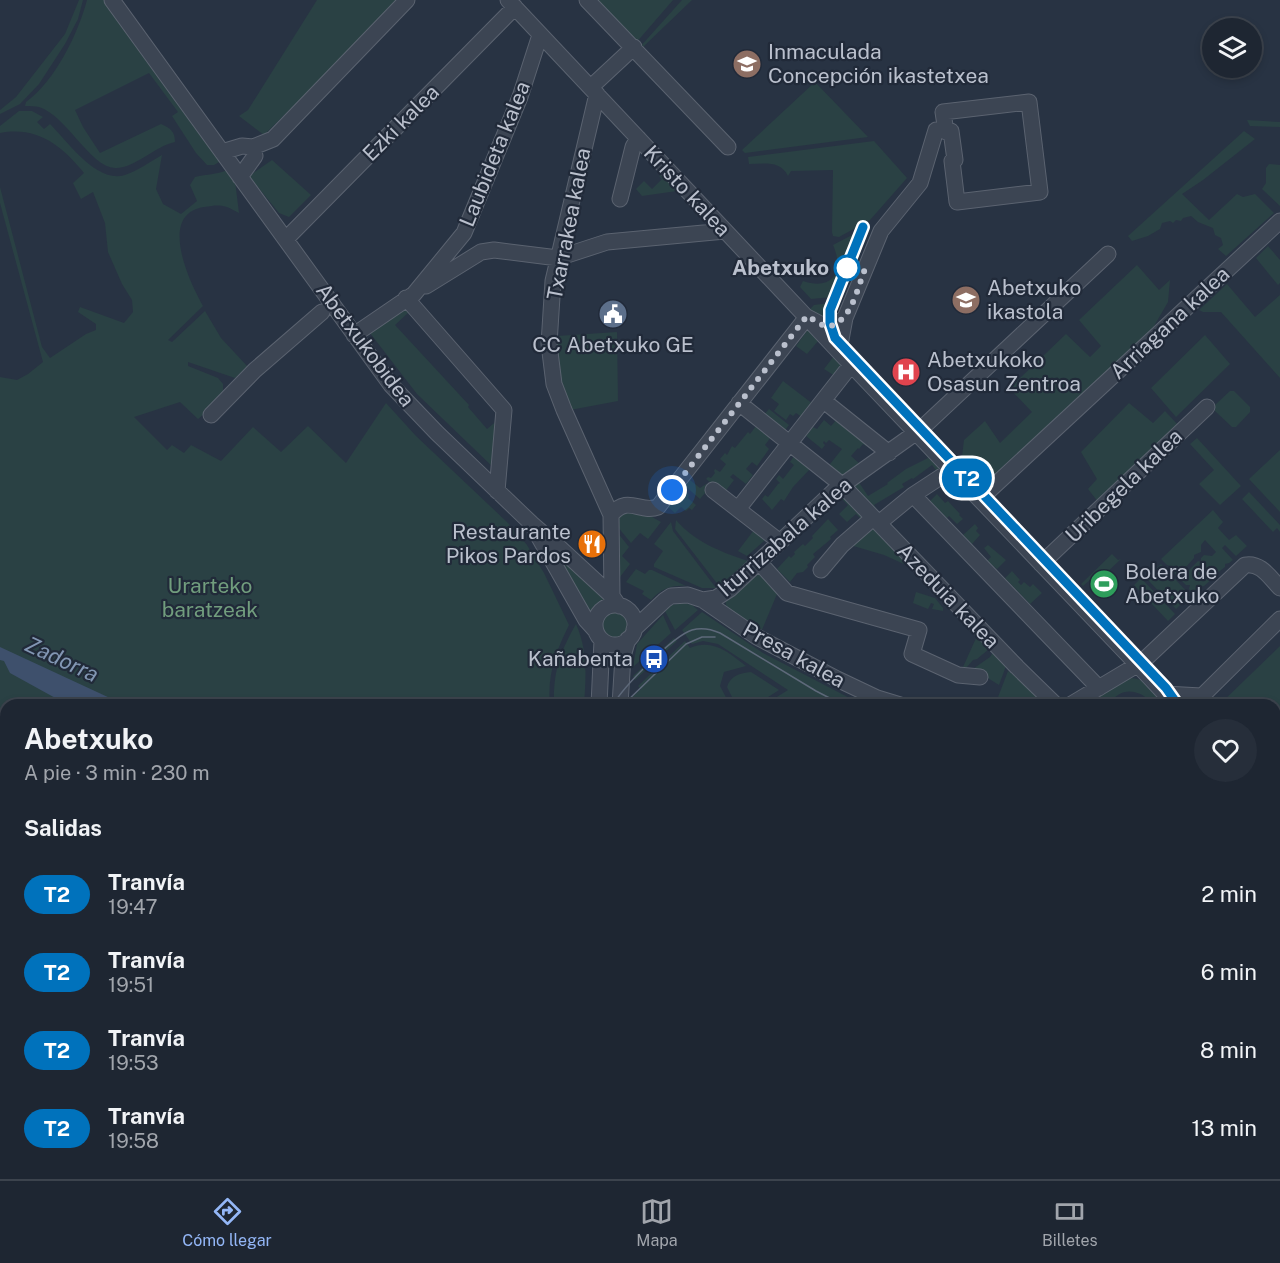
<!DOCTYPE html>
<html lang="es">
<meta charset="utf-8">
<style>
:root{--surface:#1e2632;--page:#262e3a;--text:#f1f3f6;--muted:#a1a5ac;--line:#3c434d;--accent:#94b7f7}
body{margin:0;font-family:"Public Sans",sans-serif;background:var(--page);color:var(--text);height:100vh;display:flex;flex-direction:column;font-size:22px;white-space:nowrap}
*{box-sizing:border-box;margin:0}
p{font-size:20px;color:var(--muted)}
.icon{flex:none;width:33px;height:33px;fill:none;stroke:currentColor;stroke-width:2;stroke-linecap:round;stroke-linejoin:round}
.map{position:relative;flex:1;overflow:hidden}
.panel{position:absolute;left:0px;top:699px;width:1281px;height:480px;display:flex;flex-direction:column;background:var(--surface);border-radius:18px 18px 0 0;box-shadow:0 3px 9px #0003,0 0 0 2px var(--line)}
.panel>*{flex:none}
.badge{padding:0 12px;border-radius:20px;font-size:21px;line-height:39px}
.controls{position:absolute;left:1202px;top:18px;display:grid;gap:12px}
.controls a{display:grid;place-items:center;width:60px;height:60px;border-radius:50%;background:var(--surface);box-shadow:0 3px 9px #0003,0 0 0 2px var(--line);font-size:30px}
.you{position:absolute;width:30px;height:30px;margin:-15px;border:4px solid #fff;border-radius:50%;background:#1a73e8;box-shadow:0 0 0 9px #1a73e833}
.map>.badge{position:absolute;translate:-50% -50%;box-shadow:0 0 0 3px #fff}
h2{padding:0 24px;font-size:22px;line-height:54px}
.round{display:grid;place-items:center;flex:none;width:63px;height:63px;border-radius:32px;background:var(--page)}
.overview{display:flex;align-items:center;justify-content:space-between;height:102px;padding:0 24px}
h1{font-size:28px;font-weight:700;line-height:45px}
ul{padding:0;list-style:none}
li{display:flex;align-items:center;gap:18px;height:78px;padding:0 24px}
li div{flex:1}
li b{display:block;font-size:22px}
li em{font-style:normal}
li .badge{min-width:66px;font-weight:700;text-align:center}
.menu{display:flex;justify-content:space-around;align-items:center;height:84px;border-top:2px solid var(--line);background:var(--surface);font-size:16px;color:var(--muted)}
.menu a{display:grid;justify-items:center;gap:3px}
.menu .active{color:var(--accent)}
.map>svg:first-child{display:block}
</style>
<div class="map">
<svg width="1280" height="1179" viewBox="0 0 1280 1179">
<rect width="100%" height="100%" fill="#283343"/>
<path fill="#2a4144" d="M79,0H83L78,19L65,44L39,84L20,104L0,114V110L16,97L65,34Z
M87,0H104L221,161L214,165H207L196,153L172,116L178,112L149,73L75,110L83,127L100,153L161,124C170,128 175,131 175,142C155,146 134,169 115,168C90,167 66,115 39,107C35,106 30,106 25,106L26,102C55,81 78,34 87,0Z
M317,0H401L264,135L239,116L248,110Z
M593,0H673L635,44Z
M682,0H692L643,47L639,48Z
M815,82L868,137L745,153L742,150Z
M19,111H32L43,117L37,122L44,129L50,124C68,142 97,184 125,175C137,171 150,162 162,155L156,189L163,204L181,214L197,201L190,185L195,177C208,174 215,175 228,170L235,181L239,213C225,205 221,204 204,207C157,214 190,283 203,306L168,340L172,342L205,311L221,338L248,367L235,378L188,362V366L218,378L223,384V398L198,419L180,402L134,417L167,450L172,445L184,453L191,445L221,461L253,427L281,452L308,426L346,463L386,403L416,436L508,523L527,545L544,573L569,625C556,651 547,675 550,705H6V717L0,715V377L17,380L28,374L43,362L0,203V187L42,347L50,358L86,334L96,330V324L78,312L80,307L124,323L133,312L132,300L122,284L108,252L105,223L93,192L81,199L73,183L84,173C62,146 38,126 0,133V126Z
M1247,120L1280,122V127L1250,126Z
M1244,131L1255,139L1203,180L1182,194L1209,220L1237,194L1243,197L1255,194L1274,213L1226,256L1218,249L1223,245L1221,238L1215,235L1213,228L1198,222L1191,216L1183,218L1181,221L1176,220L1173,223L1170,221L1162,223L1160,229L1148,236L1132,241L1128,236Z
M874,141L907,178L870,220L839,237L833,236L832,232L833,170L791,171L788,176C780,160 764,164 749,164L748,157Z
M272,160L311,195L289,217L279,213L249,176Z
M1269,164L1280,165V206L1262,189L1266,183V168Z
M661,174L677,191L642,196L636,189L644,181L652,189L662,179L659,176Z
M854,234L857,235L832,297L811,299L800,287L803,281C832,291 845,272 833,245Z
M1268,246L1280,260V283L1278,285L1256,258Z
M1137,265L1159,290L1170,280L1168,302L1154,326L1156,332L981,487L962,457L964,440L985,421L1000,443L1032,412L1007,386L1019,379L1066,334L1090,357L1101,346L1079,320Z
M1227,284L1255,317L1280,295V378L1221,312H1203L1199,310Z
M829,303L826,319L809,310L814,305Z
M404,309L409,312L395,325L469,405L468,407L487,429L499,419L495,469L417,394L370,333Z
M809,328L819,340L807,354L796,346Z
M617,332L618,401L570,410L556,363L557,336Z
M1205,335L1230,364L1176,417L1151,388Z
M834,356L846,368L835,376L824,369Z
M783,381L813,404L802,417L796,413L793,416L790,414L786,420L774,411L779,404L771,398Z
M1230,391H1234L1250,407V412L1236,427H1232L1215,411V405Z
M1129,403L1153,423L1165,411L1180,427L1102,507L1088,489L1097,479L1081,452Z
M769,409L789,425L783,433L762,417Z
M839,417L869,441L866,446L863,444L859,449L858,448L851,456L861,465L842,477L827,468L842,449L829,440L826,443L824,441L823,443L825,445L822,449L806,436L813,427L817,429L824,420L831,426Z
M756,426L771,437L765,445L769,449L757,466L752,462L746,469L753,475L746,484L733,474L730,477L734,480L724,493L706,479L708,477L711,478L715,473L714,471L715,469L720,472L726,464L720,459L725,453L727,455L732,446L735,448L748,432L750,434Z
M1197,438L1241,486L1220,505L1199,484L1214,470L1190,444Z
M1280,450V512L1249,479Z
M924,452H926L943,471L939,474L932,465L913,479L912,478L902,484L904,487L874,505L877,510L854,485L858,481L868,496L888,484L887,483L906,469L928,458Z
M794,456L810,469L793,487L784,501L781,499L772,510L762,499L765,495L768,497L778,484L780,483L776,479L779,475L783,479L794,465L790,462Z
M690,480L700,488L706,484L710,487L700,499L685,486Z
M682,489L689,495L688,498L696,505L692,510L689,508L686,511L681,507L675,513L668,507Z
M1249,492L1280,525V532L1277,528L1273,532L1242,499Z
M839,493L866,520L864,522L856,514L847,522L839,514L848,505L837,494Z
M937,494L945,503L948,501L960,514L959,515L963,519L957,524L949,516L947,518L930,501Z
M1213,510L1223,522L1218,528L1229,540L1236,535L1247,546L1236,556L1225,545L1222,548L1233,560L1229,563L1225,564V567L1216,574H1213V578L1204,586H1201L1200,590L1195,595L1189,589L1190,585H1186L1180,579L1185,573L1188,574L1189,570L1198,561L1201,562V558L1204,555L1212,556L1216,552L1205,540L1201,545V552L1194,555V558L1186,567L1182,566V570L1176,575L1171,569V566L1167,565L1161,559Z
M625,511L645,513L661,522L648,539L640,533L631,543L617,526L619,516Z
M828,519L838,530L830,537L831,539L813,554L815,557L807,565L808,567L803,572L797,573L790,582L777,569L789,556L791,558L795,554L794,552L803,544L805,546L813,538L812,536Z
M676,520C695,542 721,552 748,561L719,586L675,529Z
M671,522L673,531L716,588H702L654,567V564L663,551L654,544Z
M975,524L978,528L976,531L980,535L972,544L963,535Z
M871,525L907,563L906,565L884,555L850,545Z
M757,526L765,540L747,556L738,551Z
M617,532L629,547L622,556L630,564L620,577Z
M988,545L1006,560L997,569L987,561L991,557L984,548Z
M1112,554L1118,560L1121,559L1102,577L1098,573L1083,586L1081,584Z
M562,555L605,598C604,602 593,614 589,617L556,559Z
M1161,564L1190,595L1176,609L1146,578Z
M636,569L645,574L649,570H652L686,586C672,585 661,589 651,600L642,594L644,591L626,582Z
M757,570L778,585L777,594L761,632L727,609L725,600Z
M1012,571L1020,580L1018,582L1021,585L1024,582L1030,587L1033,584L1042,593L1030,604L1005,578Z
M1141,578L1175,614L1168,621L1134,585Z
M916,592L935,598L943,608V611L932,609L934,604L931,603L928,609L913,603Z
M683,603L692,605L698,610L675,630L665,611L672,605Z
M600 625a14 14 0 1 1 28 0a14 14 0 1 1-28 0Z
M702,612L763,653L863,705H764L788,690L718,644L703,641L692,644L682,630Z
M663,615L671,633L633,667L637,644Z
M576,624C588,651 586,676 584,705H554C553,672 560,652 576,624Z
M977,636L989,649L977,659L973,660L967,667H963Z
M674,638L677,641L635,680L633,676Z
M685,641L690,648C713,638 729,653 746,666L724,672L720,686L730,705H631V698L641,689L638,686Z
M1280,646V793H1275V705H1219Z
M993,652L1006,666L999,685L978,672L970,671L990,657Z
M1008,671L1033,688L1051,705H995Z
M751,672L779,690L756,705H736L727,687C730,676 740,673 751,672Z
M1128,678C1144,677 1158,691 1162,705H1153C1142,689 1119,685 1110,705H1076Z
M1280,811V935L1275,936V812Z
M1275,1031H1280V1131L1275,1080Z
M6,1089V1133L0,1136V1092Z
M566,1173H588L592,1179H555Z"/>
<path fill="#3e506c" d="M0,647L125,705H68L10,673L4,661L0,660Z"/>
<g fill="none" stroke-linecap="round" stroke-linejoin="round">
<g stroke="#5b6370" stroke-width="17">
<path id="minor" d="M112,0L391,385L437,433L532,524L561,549L612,596L619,606
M508,0L843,356L1151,679L1165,694L1171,705
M587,0L728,147
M591,87L634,47
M597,94L553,281L549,344L554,384L564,410L611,515L612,596
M1029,102L1040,192L957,202L952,161L955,160L951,131L946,132L943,112Z
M222,152L242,146L253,147L273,139L407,0
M240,177L255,156L253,147
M620,199L633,147L638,138
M286,239L515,7
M426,286L481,252L494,250L558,258L607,242L725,231
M406,298L504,410L497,491
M354,335L414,294L464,233L520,97L540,35
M843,356L840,345L845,318L881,231L920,183L936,130
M824,401L889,453
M739,403L842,485L1017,667L1056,705
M211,415L255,370L322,312
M713,490L780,542
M913,495L1099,688
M980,499L1280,221
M738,509L851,365
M611,515C628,494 640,514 658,507L807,317L826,327L835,325L845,318
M879,523L913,495L945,474
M536,532L586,620L596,631
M759,562L787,593L919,630L912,654L958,675L980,677
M1041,564L1207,407
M821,570L842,545L873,518
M703,600L716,598L730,589L834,491L921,429L1108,254
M595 625a20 20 0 1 1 40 0a20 20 0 1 1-40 0Z
M634,629L665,600L671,596L688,595L703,600L757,637L837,679L877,698L900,705
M1165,694L1201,696
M599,705L602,640
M620,705L623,656L628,639
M1070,705L1142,662L1245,565C1261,562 1270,578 1280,588
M1193,705L1280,619
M0,1158L6,1154
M26,1173L29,1179
M136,1173L139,1179
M223,1173L226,1179
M357,1173L361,1179
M494,1173L497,1179
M1273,1173V1179
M259,1179L270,1173
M530,1179L541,1173
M623,1179L635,1173"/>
</g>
<g stroke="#464e5c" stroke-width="20">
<path id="major" d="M0,727L6,729
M0,752L6,755
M1275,945L1280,944
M727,1173L731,1179"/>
</g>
<use href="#minor" stroke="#3c4553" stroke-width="15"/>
<use href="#major" stroke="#5a6473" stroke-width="18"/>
<path stroke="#5e697a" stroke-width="1.5" d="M863,227L830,310V323L835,338L1166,688L1178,705
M613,705C623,687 673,636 692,630C702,627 711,629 720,633L816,691L843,705
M623,705L686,644L702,637H715
M655,1173L659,1179"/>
</g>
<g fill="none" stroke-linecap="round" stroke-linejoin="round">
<g stroke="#fff" stroke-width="14">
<path id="line" d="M863,227L830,310V323L835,338L1166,688L1178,705"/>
</g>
<use href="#line" stroke="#0072bc" stroke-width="9"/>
<path stroke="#bac0cd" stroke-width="6" stroke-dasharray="0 10.8" d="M672,490L807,316L826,327C851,324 857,289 865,269L847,268"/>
</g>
<defs>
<g id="school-disc" transform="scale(1.5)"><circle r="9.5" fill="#8d6e63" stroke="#212a39"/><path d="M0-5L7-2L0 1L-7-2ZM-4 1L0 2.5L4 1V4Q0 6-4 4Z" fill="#fff"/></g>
<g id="civic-disc" transform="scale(1.5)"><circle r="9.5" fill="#5c6f8a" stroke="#212a39"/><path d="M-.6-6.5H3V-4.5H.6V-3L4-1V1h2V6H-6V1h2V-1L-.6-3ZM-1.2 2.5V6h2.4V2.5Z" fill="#fff"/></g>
<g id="hospital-disc" transform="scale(1.5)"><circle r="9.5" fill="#e0444e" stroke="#212a39"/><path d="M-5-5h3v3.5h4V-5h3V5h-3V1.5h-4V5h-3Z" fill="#fff"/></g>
<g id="restaurant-disc" transform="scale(1.5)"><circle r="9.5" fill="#e8710a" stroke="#212a39"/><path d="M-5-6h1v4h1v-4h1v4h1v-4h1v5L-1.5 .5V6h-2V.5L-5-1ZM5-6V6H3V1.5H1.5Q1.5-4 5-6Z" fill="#fff"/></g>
<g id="stadium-disc" transform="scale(1.5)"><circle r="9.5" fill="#2e9e5b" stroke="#212a39"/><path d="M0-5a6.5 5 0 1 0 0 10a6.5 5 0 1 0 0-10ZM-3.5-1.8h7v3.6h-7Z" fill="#fff"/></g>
<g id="bus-disc" transform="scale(1.5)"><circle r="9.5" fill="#1a4fb4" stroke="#212a39"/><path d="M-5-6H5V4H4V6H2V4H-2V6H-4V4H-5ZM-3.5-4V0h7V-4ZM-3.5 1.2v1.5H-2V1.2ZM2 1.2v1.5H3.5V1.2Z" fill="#fff"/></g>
</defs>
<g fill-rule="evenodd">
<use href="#school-disc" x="747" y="64"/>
<use href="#school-disc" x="966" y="300"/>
<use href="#civic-disc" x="613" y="314"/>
<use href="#hospital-disc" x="906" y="372"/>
<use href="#restaurant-disc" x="592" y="544"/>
<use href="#stadium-disc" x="1104" y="584"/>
<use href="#bus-disc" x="654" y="659"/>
</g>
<circle fill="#fff" stroke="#0072bc" stroke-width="3" cx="847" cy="268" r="12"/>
<g text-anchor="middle" stroke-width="4.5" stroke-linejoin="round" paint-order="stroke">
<g font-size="21" fill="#bac0cd" stroke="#212a39" text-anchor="start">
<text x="768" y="59">Inmaculada<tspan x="768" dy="24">Concepción ikastetxea</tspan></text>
<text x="987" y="295">Abetxuko<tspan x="987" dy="24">ikastola</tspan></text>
<text x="613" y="352" text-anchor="middle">CC Abetxuko GE</text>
<text x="927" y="367">Abetxukoko<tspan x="927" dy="24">Osasun Zentroa</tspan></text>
<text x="571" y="539" text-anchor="end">Restaurante<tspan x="571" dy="24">Pikos Pardos</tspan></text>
<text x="1125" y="579">Bolera de<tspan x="1125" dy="24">Abetxuko</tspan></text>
<text x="633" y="666" text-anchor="end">Kañabenta</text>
</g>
<g font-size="21" fill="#bac0cd" stroke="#212a39">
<text transform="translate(401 123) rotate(-45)" y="7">Ezki kalea</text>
<text transform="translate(495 154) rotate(-68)" y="7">Laubideta kalea</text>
<text transform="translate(687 191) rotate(47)" y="7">Kristo kalea</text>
<text transform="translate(569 224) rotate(-79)" y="7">Txarrakea kalea</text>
<text transform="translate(1170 323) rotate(-43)" y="7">Arriagana kalea</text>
<text transform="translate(365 345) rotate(53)" y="7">Abetxukobidea</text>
<text transform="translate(1124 486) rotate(-44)" y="7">Uribegela kalea</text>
<text transform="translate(785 537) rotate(-41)" y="7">Iturrizabala kalea</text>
<text transform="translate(948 596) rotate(46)" y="7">Azeduia kalea</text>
<text transform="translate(794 655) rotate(29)" y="7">Presa kalea</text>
</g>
<g font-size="21" font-weight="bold" fill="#bac0cd" stroke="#212a39" text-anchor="end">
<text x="829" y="275">Abetxuko</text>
</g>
<g font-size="21" fill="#719d7d" stroke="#212a39">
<text x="210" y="593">Urarteko<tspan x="210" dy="24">baratzeak</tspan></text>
</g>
<g font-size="22" font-style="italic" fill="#8296b3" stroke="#212a39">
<text transform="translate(62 659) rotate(25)" y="8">Zadorra</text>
</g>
</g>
</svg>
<div class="controls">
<a><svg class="icon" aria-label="layers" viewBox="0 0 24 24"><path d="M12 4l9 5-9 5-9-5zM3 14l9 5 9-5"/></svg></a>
</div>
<div class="you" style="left:672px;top:490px"></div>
<b class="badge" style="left:967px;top:478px;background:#0072bc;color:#fff">T2</b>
<section class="panel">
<div class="overview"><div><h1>Abetxuko</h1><p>A pie · 3 min · 230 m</p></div><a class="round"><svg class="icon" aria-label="heart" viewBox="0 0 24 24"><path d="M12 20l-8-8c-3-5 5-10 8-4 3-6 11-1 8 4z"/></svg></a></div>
<h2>Salidas</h2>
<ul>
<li><span class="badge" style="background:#0072bc;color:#fff">T2</span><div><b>Tranvía</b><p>19:47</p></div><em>2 min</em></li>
<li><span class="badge" style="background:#0072bc;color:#fff">T2</span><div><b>Tranvía</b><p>19:51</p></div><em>6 min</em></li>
<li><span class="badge" style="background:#0072bc;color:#fff">T2</span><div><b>Tranvía</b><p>19:53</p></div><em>8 min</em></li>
<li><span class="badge" style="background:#0072bc;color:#fff">T2</span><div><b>Tranvía</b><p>19:58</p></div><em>13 min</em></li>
</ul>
</section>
</div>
<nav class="menu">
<a class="active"><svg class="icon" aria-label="directions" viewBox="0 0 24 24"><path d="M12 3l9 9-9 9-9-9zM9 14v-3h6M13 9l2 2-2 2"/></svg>Cómo llegar</a>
<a><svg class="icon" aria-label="map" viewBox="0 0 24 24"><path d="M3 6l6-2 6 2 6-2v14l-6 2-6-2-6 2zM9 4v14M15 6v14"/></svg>Mapa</a>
<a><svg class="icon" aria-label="tickets" viewBox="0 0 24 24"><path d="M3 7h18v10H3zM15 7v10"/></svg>Billetes</a>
</nav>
